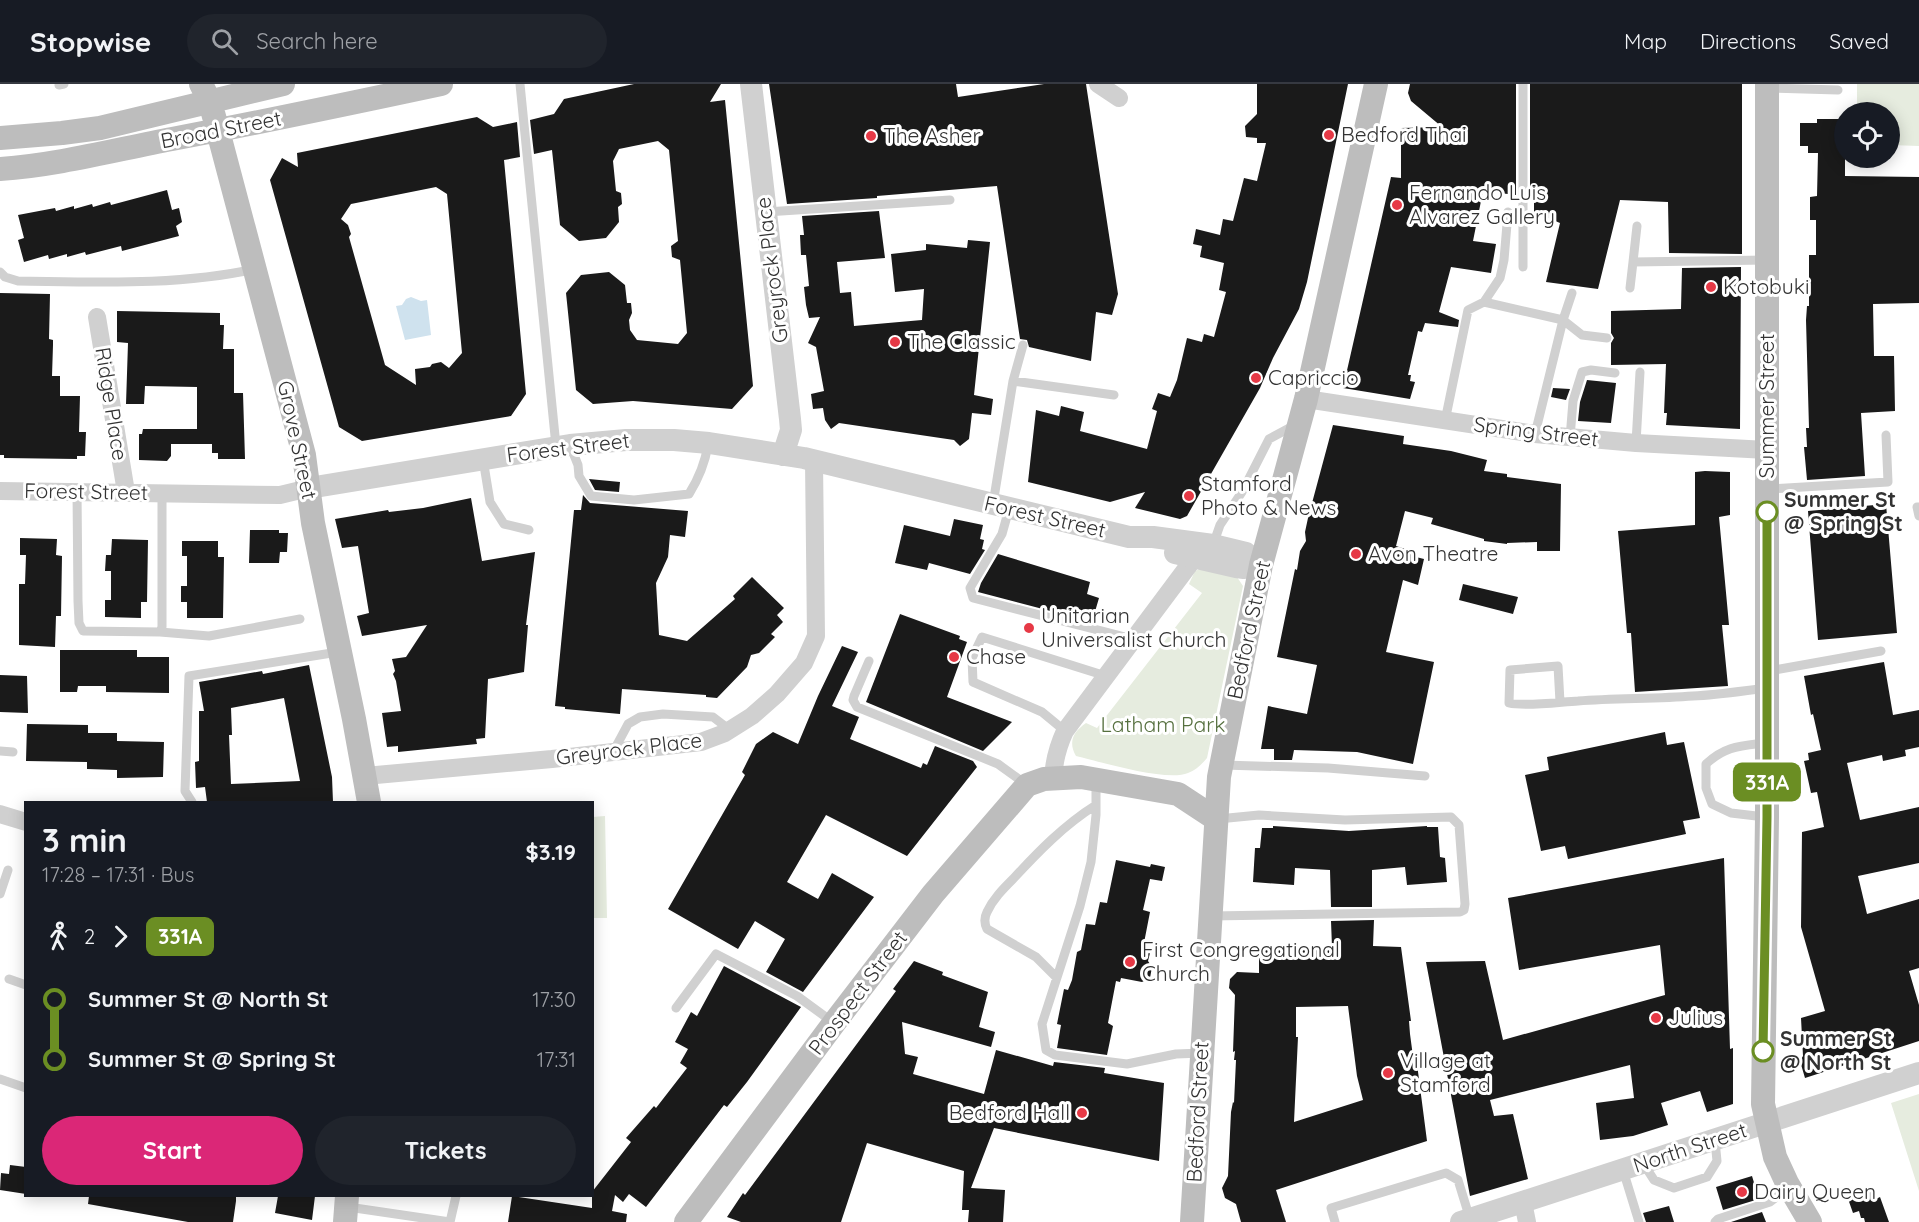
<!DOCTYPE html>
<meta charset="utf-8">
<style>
:root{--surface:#171b24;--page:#20242c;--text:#f1f3f6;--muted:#9ea1a6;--line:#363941;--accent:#db2777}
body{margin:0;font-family:Quicksand,sans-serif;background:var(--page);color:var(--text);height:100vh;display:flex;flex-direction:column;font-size:22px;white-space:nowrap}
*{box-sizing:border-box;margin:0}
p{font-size:20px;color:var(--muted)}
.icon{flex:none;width:33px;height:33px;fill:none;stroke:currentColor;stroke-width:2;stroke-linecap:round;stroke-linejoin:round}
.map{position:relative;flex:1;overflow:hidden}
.panel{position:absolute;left:24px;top:717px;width:570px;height:396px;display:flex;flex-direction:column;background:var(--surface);border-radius:0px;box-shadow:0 3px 15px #0003}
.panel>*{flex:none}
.badge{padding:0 12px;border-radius:9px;font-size:21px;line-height:39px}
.fabs{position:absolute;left:1834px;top:18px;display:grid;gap:12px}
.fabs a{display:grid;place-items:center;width:66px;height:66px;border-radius:50%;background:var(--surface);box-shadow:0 3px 15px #0003;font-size:30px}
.map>.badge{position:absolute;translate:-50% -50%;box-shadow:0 0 0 3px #fff}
.legs{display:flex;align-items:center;gap:9px;height:66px;padding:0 18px;font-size:20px}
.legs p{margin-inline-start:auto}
.summary{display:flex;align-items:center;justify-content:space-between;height:102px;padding:0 18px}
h1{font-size:33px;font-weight:700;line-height:45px}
.primary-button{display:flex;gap:12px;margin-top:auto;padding:12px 18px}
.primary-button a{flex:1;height:69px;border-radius:36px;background:var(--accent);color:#fff;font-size:24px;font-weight:700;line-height:69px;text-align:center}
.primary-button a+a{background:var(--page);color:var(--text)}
ul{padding:0 18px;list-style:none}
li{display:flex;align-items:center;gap:21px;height:60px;font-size:22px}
li i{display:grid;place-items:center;width:9px;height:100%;margin:0 8px;background:currentColor}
li i::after{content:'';width:15px;height:15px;margin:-8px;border:4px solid;border-radius:50%;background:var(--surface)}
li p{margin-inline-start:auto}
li:first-child i{background:linear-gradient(#0000 50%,currentColor 0)}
li:last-child i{background:linear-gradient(currentColor 50%,#0000 0)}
header{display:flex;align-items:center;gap:36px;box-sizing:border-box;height:84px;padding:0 30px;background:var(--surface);border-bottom:2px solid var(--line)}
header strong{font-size:28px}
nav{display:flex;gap:33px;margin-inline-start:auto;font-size:21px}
.search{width:420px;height:54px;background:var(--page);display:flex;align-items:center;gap:15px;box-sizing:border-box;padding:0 21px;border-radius:33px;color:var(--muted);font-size:22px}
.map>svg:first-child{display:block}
</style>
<header>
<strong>Stopwise</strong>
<div class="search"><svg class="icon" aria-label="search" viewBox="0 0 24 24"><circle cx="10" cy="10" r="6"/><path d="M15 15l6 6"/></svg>Search here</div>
<nav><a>Map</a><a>Directions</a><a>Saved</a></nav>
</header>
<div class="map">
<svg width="1919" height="1138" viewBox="0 0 1919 1138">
<rect width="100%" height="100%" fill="#fff"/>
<path fill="#e6ecdf" d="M1857,0H1919V62L1890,61V28H1857Z
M1205,483L1235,490L1243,502L1207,674C1201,681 1196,686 1188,689C1167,698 1101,678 1076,672C1068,658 1073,648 1086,639L1097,644L1202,509L1189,500L1195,487Z
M605,732L607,834H593V733Z
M1919,1010V1107L1891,1019Z"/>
<path fill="#cfe2ee" d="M411,213L421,217L427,216L431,251L405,256L396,222L402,221L406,215Z"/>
<path fill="#1a1a1a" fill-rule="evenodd" d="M634,0H721L710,18L725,16L753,302L732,325L633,317L593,320L576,306L566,209L581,191L609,188L625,201L627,219H631L632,229L629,236L630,246L637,256L678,260L687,249L680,176L672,173L671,162L678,157L669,66L658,57L619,65L613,77L616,107L621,109L622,120L618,123L619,138L606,154L579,157L560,141L552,66L534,70L530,36L554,30L564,15Z
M769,0H956L958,13L1044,0H1086L1118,210L1112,231L1096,228L1091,277L1029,263L1027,256L1020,255L997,102L877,112V114L787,120Z
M1257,0H1348L1307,198L1299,225L1273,274L1260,304L1187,432L1180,435L1135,424L1145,408L1110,418L1028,398L1036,326L1059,332L1061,322L1084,328L1080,347L1147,365L1157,327L1152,325L1158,309L1170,313L1177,296L1187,254L1202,258L1204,250L1214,253L1226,208L1219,206L1224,179L1200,173L1202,162L1193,160L1196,145L1220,151L1223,135L1233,137L1244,94L1257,97L1266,59H1257V54L1246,53L1245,42L1257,30Z
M1410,0H1516V111L1483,107L1473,157L1496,160L1491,189L1451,183L1439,228L1459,236L1458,243L1425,239L1422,248L1418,247L1408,291H1411L1410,297L1415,298L1410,315L1343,304L1391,93L1401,94V44L1442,43L1411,17L1408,9Z
M1530,0H1742V170L1669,169L1668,118L1620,116L1598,205L1546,198L1560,139L1534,128V114L1530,113Z
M477,33L493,43L517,38L520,73L504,76L526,310L511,332L362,357L339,343L270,96L282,74L298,83L297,69ZM436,103L447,110L462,269L449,284L441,278L432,280L430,283L415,285L416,301L385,281L349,153L351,150L348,141L341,135L351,120Z
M1817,35H1839V49H1845V92L1919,93V219L1873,220L1874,272H1894L1895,327L1861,329L1865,392L1807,396L1804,363H1807L1806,344H1809L1806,236L1807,222H1809V171H1816V136H1810V113L1817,112L1818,69H1808V62H1800V39H1817Z
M167,106L172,126L179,124L182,138L176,142L179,152L122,167L121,162L86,171L85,168L67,173V170L49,175L48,171L24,178L18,156L24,154L18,131L55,124L56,127L74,122V125L92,120L93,123L110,118L111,121Z
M879,127L885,174L837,178L840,209L851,208L854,242L922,236L924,205L895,208L891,170L926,166V160L967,164L968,156L990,158L974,311L993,315L991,331L972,329L969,355L960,362L954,356L839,339L831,345L825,336L823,324L813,325L811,310L824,307L816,263L808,259L820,233L809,234L806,221L804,203L809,202L806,171H801L800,151H804L802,132Z
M1741,183L1740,345L1666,341L1667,329H1664L1666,280L1611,281V259L1614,254L1611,249V227L1681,225L1682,184Z
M0,209L50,210L49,255L53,256V261L52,292H60V312H80L79,348H86L85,372H77V375L4,374V371H0Z
M117,227L220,229V241H224L223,265H234V309H243L245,375H218V369H212V360H171V372L167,377L139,376V350H142L143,345H197V303L145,302L144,320H126L128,259L117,258Z
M1587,296L1616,299L1611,339L1578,337L1580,318Z
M1553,304L1570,305L1566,316L1551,313Z
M1333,341L1404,352L1403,360L1451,367L1487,376L1484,387L1507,390V393L1561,400L1560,467H1537V458L1507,459V460L1484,457V455L1431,440L1433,434L1405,427L1396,462L1408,466L1416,473L1424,475L1418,501L1403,496L1386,568L1434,578L1413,680L1357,668L1294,666L1292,676H1274V665H1261L1268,622L1307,630L1317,581L1277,573L1295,485L1297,486L1300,467L1306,457L1305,448L1308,434Z
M1705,387L1730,388V431L1719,433L1729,541H1722L1728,602L1635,608L1631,549H1627L1618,447L1695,441V388Z
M589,395L620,398L619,408L595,406Z
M583,411L590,419L688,427L685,453L670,451L668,473L656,499L659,551L687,557L735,515L733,512L752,493L784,524L777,531L783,538L771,550L775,553L759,569L751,571L747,583L717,614L706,613V611L622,605L620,630L565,625V623L555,622L574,426H581Z
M471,414L482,477L535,468L526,541H528L524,588L488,595L485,654L476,655L477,660L398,668V662L387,663L382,629L401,627L396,597L393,590L395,587L392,575L406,573L427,541L362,552L357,532L369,529L358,462L342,464L335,435L388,426L389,428L423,424Z
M1886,420L1897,549L1818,556L1808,427Z
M954,435L983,441L980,455L984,456L982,465L985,466L970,490L929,479L927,486L895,479L904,441L950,452Z
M250,446H279V449H288L287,468H280L279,479H249Z
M20,454L57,455L56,471L62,472L61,532H56L55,563L19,561V500H25L26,471H20Z
M112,455L148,456L147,518H141V534L105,533V516H111V487H105L106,471H111Z
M182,457H218V473H224L223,534H187V518H181V502H187V472H182Z
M998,470L1090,498L1087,510L1099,514L1094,531L1083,528L1081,535L978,508L981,499Z
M1463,500L1518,513L1513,530L1459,516Z
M900,530L960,552L959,555L967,558L947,613L1012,638L983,667L866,618Z
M842,562L858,568L832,622L859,633L850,655L921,684L923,679L927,681L935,662L973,677L977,683L907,772L826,731L787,798L818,815L832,789L874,813L803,908L766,888L785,855L755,837L738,865L668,825L745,691L742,688L756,660L773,648L798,660L818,612Z
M60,566H137V573H169V609L106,608V602H78L77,608H60Z
M1884,578L1893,631L1919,626V663L1905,666L1906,672L1883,677L1882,671L1847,679L1860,736L1919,723V779L1858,792L1867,830L1919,815V884L1909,887L1919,921V957L1805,994L1800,977L1803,972L1801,934L1825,927L1801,843L1802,748L1824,743L1817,708L1811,709L1804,677L1809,676L1808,669L1821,666L1813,630L1811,631L1804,592Z
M309,581L332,693L333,718H207L205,703L196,704L195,678L199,677V627H204L199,598L262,587L263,590ZM284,614L300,697L231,700L229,651H232L231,624Z
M0,591L27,592L28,629L0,628Z
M27,640L88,641V649H117V657L164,658L163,693L117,694V686L87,685V678L26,677Z
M1665,648L1667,661L1684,658L1700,734L1683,737L1686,750L1568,775L1565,762L1541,767L1525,691L1549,686L1547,673Z
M1273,742L1349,747L1427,742V743H1438L1440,773L1445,774L1447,798L1407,801L1405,783L1372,786V823H1331L1330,786L1295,784L1294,801L1253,798L1255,764H1260L1262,744H1273Z
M1724,774L1730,965L1733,964V1020L1707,1028L1700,1007L1661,1019L1668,1041L1633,1052L1600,1056L1596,1019L1634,1014L1630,981L1490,1016L1494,1032L1513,1030L1528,1095L1470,1112L1426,878L1485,877L1503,956L1665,911L1660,861L1519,886L1508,814Z
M1116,776L1150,783L1151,780L1165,783L1162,797L1150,795L1143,826L1150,828L1143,864L1151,865L1148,877L1152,883L1150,894L1142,898L1121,894L1120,898L1116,897L1108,939L1113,942L1107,971L1057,964L1061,941L1057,940L1064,905L1068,906L1072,896L1077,868L1081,866L1086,840L1095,841L1100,818L1107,819Z
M1374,836L1373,862L1401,863L1411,937H1409L1410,950L1414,980H1417L1427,1057L1276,1106L1286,1138H1241L1236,1120L1225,1114L1222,1104L1228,1092L1231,1028L1233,1018L1234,1019L1236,976H1234L1235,967L1233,968L1235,911L1229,904L1230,895L1237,888L1259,889V863H1332L1331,837ZM1348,922L1357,992L1363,1016L1294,1038L1298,953H1296V923Z
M914,877L943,888L942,891L988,908L979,943L995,948L991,963L902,938L905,970L918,973L913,990L984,1010L996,966L1053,982L1054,978L1105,984L1104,989L1164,999L1159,1077L994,1044L971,1104L1005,1106L1003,1138H968L969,1126H962L964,1087L867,1059L841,1138H741L727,1133L743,1109L745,1111L896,907L893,905Z
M724,882L801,923L747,998L727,1023L724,1021L646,1123L629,1110L623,1118L615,1111L612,1127L627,1130L626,1138H508L512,1112L592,1124V1108L631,1058L626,1054L654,1022L656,1024L687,984L680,979L688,965L675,958L691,928L697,932Z
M10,1081L26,1083V1110L0,1106L1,1089L9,1090Z
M1752,1092L1759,1115L1723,1126L1716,1103Z
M1872,1103L1876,1115L1880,1113L1889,1138H1865L1864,1134H1861L1859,1127L1853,1129L1847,1112Z
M89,1112H236V1117L233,1138H188L88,1120Z
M278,1112H315L312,1136L275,1129Z
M1669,1122L1674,1138H1646L1643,1129Z
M1762,1128L1766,1138H1731Z"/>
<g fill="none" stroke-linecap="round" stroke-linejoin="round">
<path stroke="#d0d0d0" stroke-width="9" d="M520,0L556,362
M59,1L64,0
M1769,4L1838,6
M766,128L950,116
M1637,142L1633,178L1767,176
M1523,183V0
M0,188L5,193L18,197C97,198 177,202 255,185
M1630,204L1633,178
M1572,209L1563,236L1582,251L1607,254
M1484,218L1500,194L1504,176L1508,128
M1013,297L1023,261
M1445,337L1468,226L1484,218L1563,236L1535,350
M1570,354L1573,317L1582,288L1591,286L1615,289
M1636,359L1640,288
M570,361L578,381L579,392L591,412L634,416L689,410C699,394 705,379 708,361
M483,375L490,418L504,440L529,446
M1769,405L1888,398L1886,351
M77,407L78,517L79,539L83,547L160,548L162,543V408
M993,420L1013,297L1114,311
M1919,423H1917L1919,432
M1009,425L1002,450L970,504L973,514L1133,555
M1213,461L1220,441L1242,408L1269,355L1295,341
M160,548L209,552L300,535
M869,577L854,612L853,616L857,623L998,680L1027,701
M1769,587L1881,567
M1560,618L1558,582L1510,586L1509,619C1525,623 1560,618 1578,617C1616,614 1655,615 1693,612C1718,611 1742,607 1767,604
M1065,647L1042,628L973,598L972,574L982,553L1106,592
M1765,659C1740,662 1725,662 1706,680V704L1712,720L1731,729L1765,733
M0,667L13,668
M613,668L628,640L640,633L663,630L713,633L730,646
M1223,681L1328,684L1425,692
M1096,697V731L1091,778L1080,822L1042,940L1046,966L1055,971L1127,980L1176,970L1202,969
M192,718L185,707L189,592L338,568
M0,810L8,786
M1211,832L1460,828L1464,826L1465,820L1459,741L1451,733L1345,736L1259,731L1218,735
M1056,893L1036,873L987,845C984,839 984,834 987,828C993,815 1003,805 1013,795C1038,768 1064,741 1096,721
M9,895L26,901
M676,924L716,870L797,912L834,939
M0,995L26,1004
M1643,1079L1654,1096L1674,1104L1707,1093L1717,1077L1715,1057
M1623,1086L1639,1138
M348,1123L450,1138L456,1112
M1335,1138L1331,1124L1446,1089L1458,1096L1470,1135
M1715,1138L1718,1135L1770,1118L1788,1104"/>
<path stroke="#d0d0d0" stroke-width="18" d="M1098,0L1119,14
M97,233L126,408
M1306,315L1535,350L1636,359L1767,366
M0,407L280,411L309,404
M365,692L552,675L701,658L725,649L752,632L777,610L804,579L816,552L814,377
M1053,694C1054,677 1058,662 1065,647L1195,473L1197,463
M0,730L26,738
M1523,1118L1527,1138"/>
<path stroke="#d0d0d0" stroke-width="22" d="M751,0L790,335L791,346L783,371
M309,404L570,361L626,356H674L709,359L804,374L1129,453H1153L1213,461L1246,469L1261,481
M1175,469L1236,483L1244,484L1261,481
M1461,1138L1919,989"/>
<path stroke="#bdbdbd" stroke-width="24" d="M201,0L210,18L218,47L304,371L313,439L354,635L369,718
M1767,0V733L1763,1020L1775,1073L1787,1099L1810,1138
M0,54L62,49L100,44L283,0
M0,85C58,81 114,66 172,55C262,38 352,19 441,0
M345,1138L347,1112
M686,1138L834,939L933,810L1027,701L1044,695L1081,693L1178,710L1216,735
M1192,1138L1219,693L1261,481L1306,315L1376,0"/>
</g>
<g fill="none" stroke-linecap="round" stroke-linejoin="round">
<g stroke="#fff" stroke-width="14">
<path id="line-1" d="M1763,967L1767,733V428"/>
</g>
<use href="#line-1" stroke="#6b8e23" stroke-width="9"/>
</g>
<g fill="#e63946" stroke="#fff" stroke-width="2">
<circle cx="1329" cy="51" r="6"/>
<circle cx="871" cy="52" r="6"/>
<circle cx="1397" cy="121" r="6"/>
<circle cx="1711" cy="203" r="6"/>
<circle cx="895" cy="258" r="6"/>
<circle cx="1256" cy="294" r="6"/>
<circle cx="1189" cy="412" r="6"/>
<circle cx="1356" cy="470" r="6"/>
<circle cx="1029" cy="544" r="6"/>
<circle cx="954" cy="573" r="6"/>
<circle cx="1130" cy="878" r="6"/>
<circle cx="1656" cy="934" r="6"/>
<circle cx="1388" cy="989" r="6"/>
<circle cx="1082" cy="1029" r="6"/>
<circle cx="1742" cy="1108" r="6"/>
</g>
<g fill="#fff" stroke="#6b8e23" stroke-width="3">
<circle cx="1767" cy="428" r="10"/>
<circle cx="1763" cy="967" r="10"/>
</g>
<g text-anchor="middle" stroke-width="6" stroke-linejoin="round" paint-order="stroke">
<g font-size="21" fill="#333" stroke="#fff">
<text transform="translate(221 46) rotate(-11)" y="7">Broad Street</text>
<text transform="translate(772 186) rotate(-97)" y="7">Greyrock Place</text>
<text transform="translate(111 320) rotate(81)" y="7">Ridge Place</text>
<text transform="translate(1767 322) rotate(-90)" y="7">Summer Street</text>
<text transform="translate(1536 348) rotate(7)" y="7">Spring Street</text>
<text transform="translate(297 356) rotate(78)" y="7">Grove Street</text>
<text transform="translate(568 364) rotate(-7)" y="7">Forest Street</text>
<text transform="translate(86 408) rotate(1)" y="7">Forest Street</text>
<text transform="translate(1045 433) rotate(13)" y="7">Forest Street</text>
<text transform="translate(1249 546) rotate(-78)" y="7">Bedford Street</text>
<text transform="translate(629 665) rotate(-7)" y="7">Greyrock Place</text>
<text transform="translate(858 909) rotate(-53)" y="7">Prospect Street</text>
<text transform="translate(1198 1028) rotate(-87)" y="7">Bedford Street</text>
<text transform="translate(1690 1064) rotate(-18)" y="7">North Street</text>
</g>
<g font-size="21" fill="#333" stroke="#fff" text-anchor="start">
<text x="1341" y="58">Bedford Thai</text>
<text x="883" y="59">The Asher</text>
<text x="1409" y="116">Fernando Luis<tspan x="1409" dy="24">Alvarez Gallery</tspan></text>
<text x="1723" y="210">Kotobuki</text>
<text x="907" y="265">The Classic</text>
<text x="1268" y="301">Capriccio</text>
<text x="1201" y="407">Stamford<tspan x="1201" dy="24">Photo &amp; News</tspan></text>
<text x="1368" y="477">Avon Theatre</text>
<text x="1041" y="539">Unitarian<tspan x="1041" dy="24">Universalist Church</tspan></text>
<text x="966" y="580">Chase</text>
<text x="1142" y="873">First Congregational<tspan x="1142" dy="24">Church</tspan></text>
<text x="1668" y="941">Julius</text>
<text x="1400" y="984">Village at<tspan x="1400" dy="24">Stamford</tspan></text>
<text x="1070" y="1036" text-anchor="end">Bedford Hall</text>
<text x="1754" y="1115">Dairy Queen</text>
</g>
<g font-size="21" font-weight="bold" fill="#333" stroke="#fff" text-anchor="start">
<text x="1784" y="423">Summer St<tspan x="1784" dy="24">@ Spring St</tspan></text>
<text x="1780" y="962">Summer St<tspan x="1780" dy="24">@ North St</tspan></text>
</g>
<g font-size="21" fill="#56703f" stroke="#fff">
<text x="1163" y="648">Latham Park</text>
</g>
</g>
</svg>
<div class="fabs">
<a><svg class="icon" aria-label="locate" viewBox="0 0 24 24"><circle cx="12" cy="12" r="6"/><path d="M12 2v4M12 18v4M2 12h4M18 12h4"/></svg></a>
</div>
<b class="badge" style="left:1767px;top:698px;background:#6b8e23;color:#fff">331A</b>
<section class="panel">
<div class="summary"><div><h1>3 min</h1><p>17:28 – 17:31 · Bus</p></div><b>$3.19</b></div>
<div class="legs"><svg class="icon" aria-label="walk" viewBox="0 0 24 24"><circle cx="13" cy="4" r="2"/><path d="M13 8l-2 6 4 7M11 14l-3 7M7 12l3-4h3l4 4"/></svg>2<svg class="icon" aria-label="forward" viewBox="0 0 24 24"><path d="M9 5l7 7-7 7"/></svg><b class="badge" style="background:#6b8e23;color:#fff">331A</b></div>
<ul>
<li><i style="color:#6b8e23"></i><b>Summer St @ North St</b><p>17:30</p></li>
<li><i style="color:#6b8e23"></i><b>Summer St @ Spring St</b><p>17:31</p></li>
</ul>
<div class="primary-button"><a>Start</a><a>Tickets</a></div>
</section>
</div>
